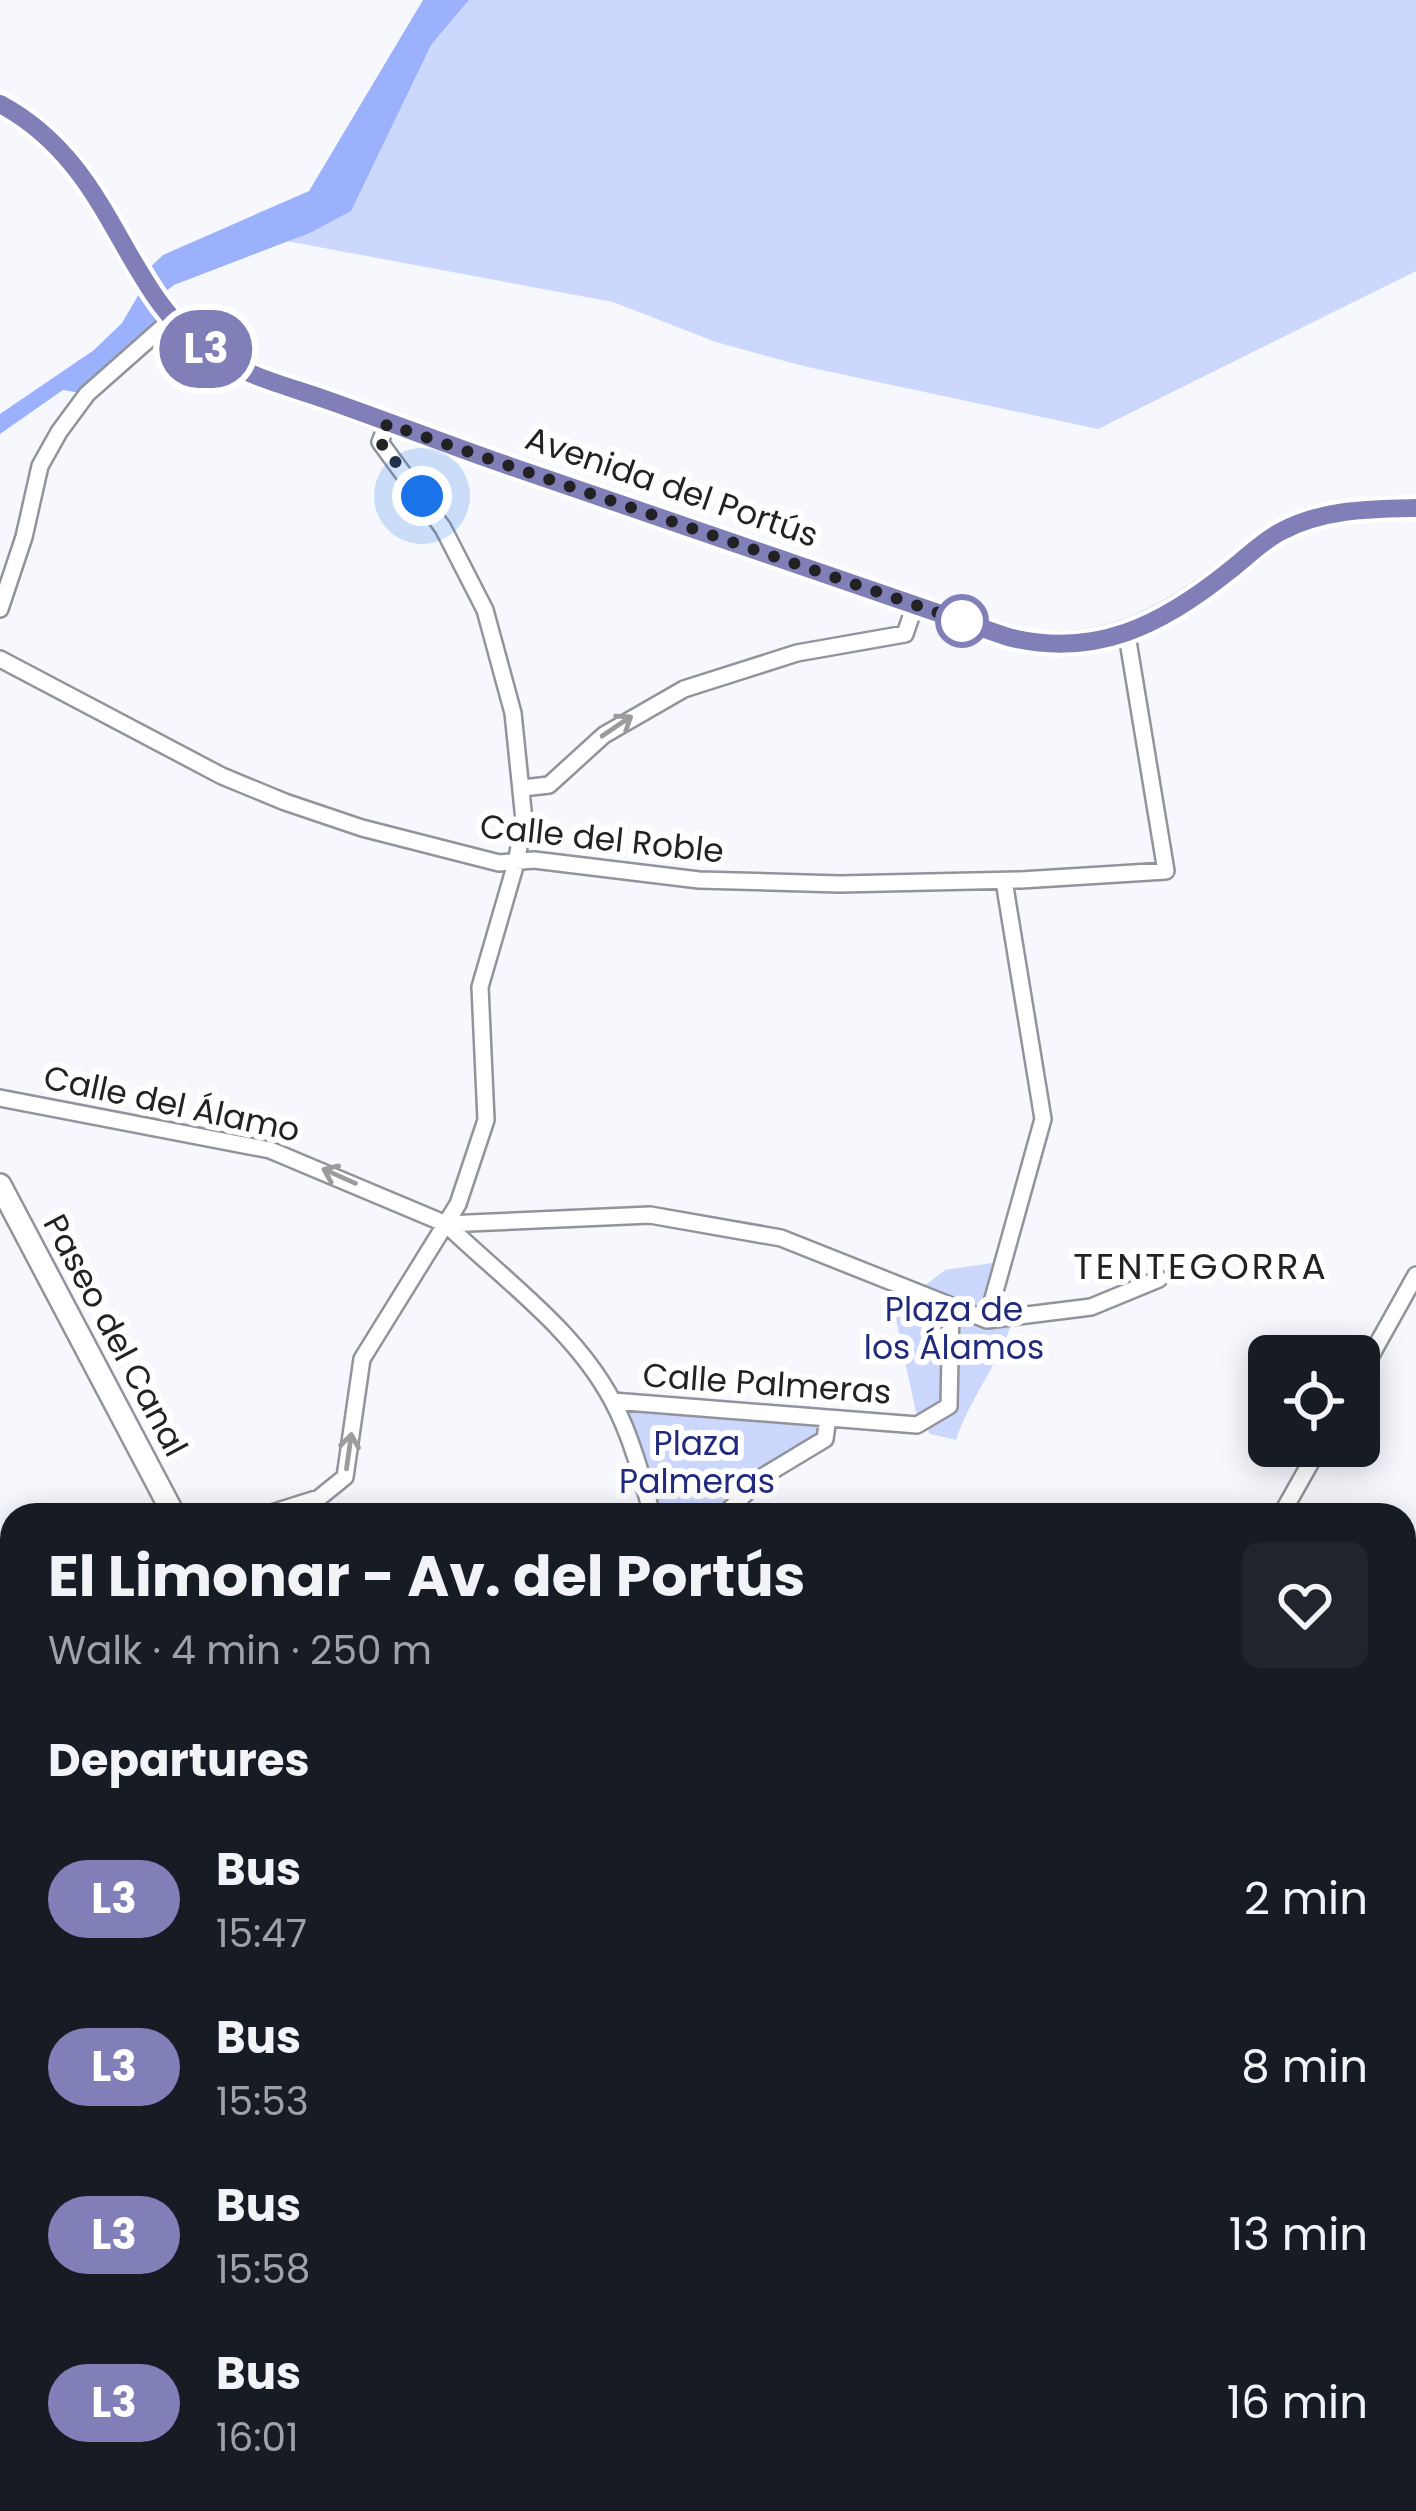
<!DOCTYPE html>
<meta charset="utf-8">
<style>
:root{--surface:#171b24;--page:#20242c;--text:#f1f3f6;--muted:#9ea1a6}
body{margin:0;font-family:Poppins,sans-serif;background:var(--page);color:var(--text);height:100vh;display:flex;flex-direction:column;font-size:45px;white-space:nowrap}
*{box-sizing:border-box;margin:0}
p{font-size:39px;color:var(--muted)}
.icon{flex:none;width:66px;height:66px;fill:none;stroke:currentColor;stroke-width:2;stroke-linecap:round;stroke-linejoin:round}
.map{position:relative;flex:1;overflow:hidden}
.panel{position:absolute;left:0px;top:1503px;width:1416px;height:1008px;display:flex;flex-direction:column;background:var(--surface);border-radius:36px 36px 0 0;box-shadow:0 6px 30px #0003}
.panel>*{flex:none}
.badge{padding:0 24px;border-radius:39px;font-size:42px;line-height:78px}
.buttons{position:absolute;left:1248px;top:1335px;display:grid;gap:24px}
.buttons a{display:grid;place-items:center;width:132px;height:132px;border-radius:18px;background:var(--surface);box-shadow:0 6px 30px #0003;font-size:60px}
.you{position:absolute;width:60px;height:60px;margin:-30px;border:9px solid #fff;border-radius:50%;background:#1a73e8;box-shadow:0 0 0 18px #1a73e833}
.map>.badge{position:absolute;translate:-50% -50%;box-shadow:0 0 0 6px #fff}
h2{padding:0 48px;font-size:45px;line-height:108px}
.round{display:grid;place-items:center;flex:none;width:126px;height:126px;border-radius:18px;background:var(--page)}
.headline{display:flex;align-items:center;justify-content:space-between;height:204px;padding:0 48px}
h1{font-size:57px;font-weight:700;line-height:90px}
ul{padding:0;list-style:none}
li{display:flex;align-items:center;gap:36px;height:168px;padding:0 48px}
li div{flex:1}
li b{display:block;font-size:45px}
li em{font-style:normal}
li .badge{min-width:132px;font-weight:700;text-align:center}
.map>svg:first-child{display:block}
</style>
<div class="map">
<svg width="1416" height="2511" viewBox="0 0 1416 2511">
<rect width="100%" height="100%" fill="#f6f8fe"/>
<path fill="#cbd7fd" d="M469,0H1416V271L1098,429L803,366L716,342L613,302L281,240L312,232L403,98L431,45Z
M992,1263L1005,1299L1015,1309C1006,1356 971,1394 956,1440L930,1434L916,1412L890,1292L923,1287L945,1270Z
M613,1401L828,1418L825,1439L724,1515H652Z"/>
<path fill="#9cb1fc" d="M423,0H469L431,45L351,211L312,232L174,285L157,298L173,318L87,394L63,390L0,434V414L94,350L122,323L139,294L143,274L163,255L309,191Z"/>
<g fill="none" stroke-linecap="round" stroke-linejoin="round">
<g stroke="#91949a" stroke-width="12">
<path id="service" d="M187,2499L220,2511
M255,2499L266,2510L324,2499
M257,2499H279
M131,2508L166,2499L180,2511
M304,2511L334,2506L337,2499"/>
</g>
<g stroke="#91949a" stroke-width="20">
<path id="minor" d="M0,609L24,537L40,466L59,432L87,394L173,318
M0,659L222,776L285,802L362,828L499,863L534,860L699,880L840,884L1021,880L1166,871L1127,635
M523,788L549,785L604,735L684,689L797,653L905,634L915,605
M0,1098L270,1150L446,1224L650,1215L781,1238L987,1320L1043,1119L1004,881
M446,1224C503,1279 574,1329 612,1400C631,1435 642,1477 652,1515
M987,1320L1091,1307L1159,1279
M1359,1377L1416,1275
M613,1401L917,1425L949,1406L951,1308
M265,1515L319,1498L345,1477L362,1359L458,1204L486,1120L480,987L516,863L524,820L513,713L485,610L443,528L380,442L387,424
M724,1515L762,1477L825,1439L828,1418
M1281,1515L1320,1446
M0,1689L12,1677
M1404,1822L1416,1813
M3,2166L12,2129
M0,2176L12,2172
M1404,2326L1416,2330
M1404,2451L1416,2455
M0,2465L12,2460
M1099,2499L1140,2511
M921,2511L924,2499
M1174,2511L1178,2499
M1413,2511L1416,2501"/>
</g>
<g stroke="#91949a" stroke-width="26">
<path id="tertiary" d="M0,1185L174,1515"/>
</g>
<g stroke="#91949a" stroke-width="26">
<path id="secondary" d="M0,104C119,167 119,298 216,356C250,377 290,387 327,400C384,421 441,442 498,462C668,520 838,579 1008,637C1095,659 1161,624 1229,571C1246,558 1261,542 1280,532C1322,509 1370,509 1416,508"/>
</g>
<g stroke="#d3d3d3" stroke-width="28">
<path id="primary" d="M0,2494L12,2491
M822,2499L864,2511"/>
</g>
<path stroke="#a8aaaf" stroke-width="3" stroke-dasharray="6 6" stroke-linecap="butt" d="M777,2499L800,2506
M885,2499L906,2505
M946,2499L987,2511
M1065,2499L1080,2503
M62,2511L60,2503L81,2499"/>
<use href="#service" stroke="#fff" stroke-width="8"/>
<use href="#minor" stroke="#fff" stroke-width="15"/>
<use href="#tertiary" stroke="#fff" stroke-width="21"/>
<use href="#secondary" stroke="#fff" stroke-width="21"/>
<use href="#primary" stroke="#dedeb3" stroke-width="24"/>
</g>
<defs><path id="oneway-shaft" d="M-6 0H5M1.5-3L5.5 0L1.5 3" fill="none" stroke-width="1.6" stroke-linecap="round" stroke-linejoin="round" transform="scale(3)"/></defs>
<g stroke="#9c9c9d">
<use href="#oneway-shaft" transform="translate(617 726) rotate(-34)"/>
<use href="#oneway-shaft" transform="translate(339 1176) rotate(-156)"/>
<use href="#oneway-shaft" transform="translate(349 1451) rotate(-82)"/>
</g>
<g fill="none" stroke-linecap="round" stroke-linejoin="round">
<g stroke="#fff" stroke-width="27">
<path id="line" d="M0,104C119,168 120,298 216,356C250,377 290,387 327,400C384,420 441,442 498,462C668,520 838,579 1008,637C1095,659 1162,625 1229,571C1246,558 1261,542 1280,532C1322,509 1370,509 1416,508"/>
</g>
<use href="#line" stroke="#817fb8" stroke-width="18"/>
<path stroke="#222225" stroke-width="12" stroke-dasharray="0 21.6" d="M422,496L380,442L387,424L977,626L962,621"/>
</g>
<circle fill="#fff" stroke="#817fb8" stroke-width="6" cx="962" cy="621" r="24"/>
<g text-anchor="middle" stroke-width="12" stroke-linejoin="round" paint-order="stroke">
<g font-size="33" fill="#222225" stroke="#fff">
<text transform="translate(672 486) rotate(19)" y="12">Avenida del Portús</text>
<text transform="translate(602 838) rotate(6)" y="12">Calle del Roble</text>
<text transform="translate(172 1103) rotate(12)" y="12">Calle del Álamo</text>
<text transform="translate(116 1335) rotate(62)" y="12">Paseo del Canal</text>
<text transform="translate(767 1383) rotate(4)" y="12">Calle Palmeras</text>
</g>
<g font-size="33" fill="#212a7d" stroke="#fff">
<text x="954" y="1321">Plaza de<tspan x="954" dy="38">los Álamos</tspan></text>
<text x="697" y="1455">Plaza<tspan x="697" dy="38">Palmeras</tspan></text>
</g>
<g font-size="36" letter-spacing="3" fill="#222225" stroke="#fff">
<text x="1201" y="1279">TENTEGORRA</text>
</g>
</g>
</svg>
<div class="buttons">
<a><svg class="icon" aria-label="locate" viewBox="0 0 24 24"><circle cx="12" cy="12" r="6"/><path d="M12 2v4M12 18v4M2 12h4M18 12h4"/></svg></a>
</div>
<div class="you" style="left:422px;top:496px"></div>
<b class="badge" style="left:206px;top:349px;background:#817fb8;color:#fff">L3</b>
<section class="panel">
<div class="headline"><div><h1>El Limonar - Av. del Portús</h1><p>Walk · 4 min · 250 m</p></div><a class="round"><svg class="icon" aria-label="heart" viewBox="0 0 24 24"><path d="M12 20l-8-8c-3-5 5-10 8-4 3-6 11-1 8 4z"/></svg></a></div>
<h2>Departures</h2>
<ul>
<li><span class="badge" style="background:#817fb8;color:#fff">L3</span><div><b>Bus</b><p>15:47</p></div><em>2 min</em></li>
<li><span class="badge" style="background:#817fb8;color:#fff">L3</span><div><b>Bus</b><p>15:53</p></div><em>8 min</em></li>
<li><span class="badge" style="background:#817fb8;color:#fff">L3</span><div><b>Bus</b><p>15:58</p></div><em>13 min</em></li>
<li><span class="badge" style="background:#817fb8;color:#fff">L3</span><div><b>Bus</b><p>16:01</p></div><em>16 min</em></li>
</ul>
</section>
</div>
